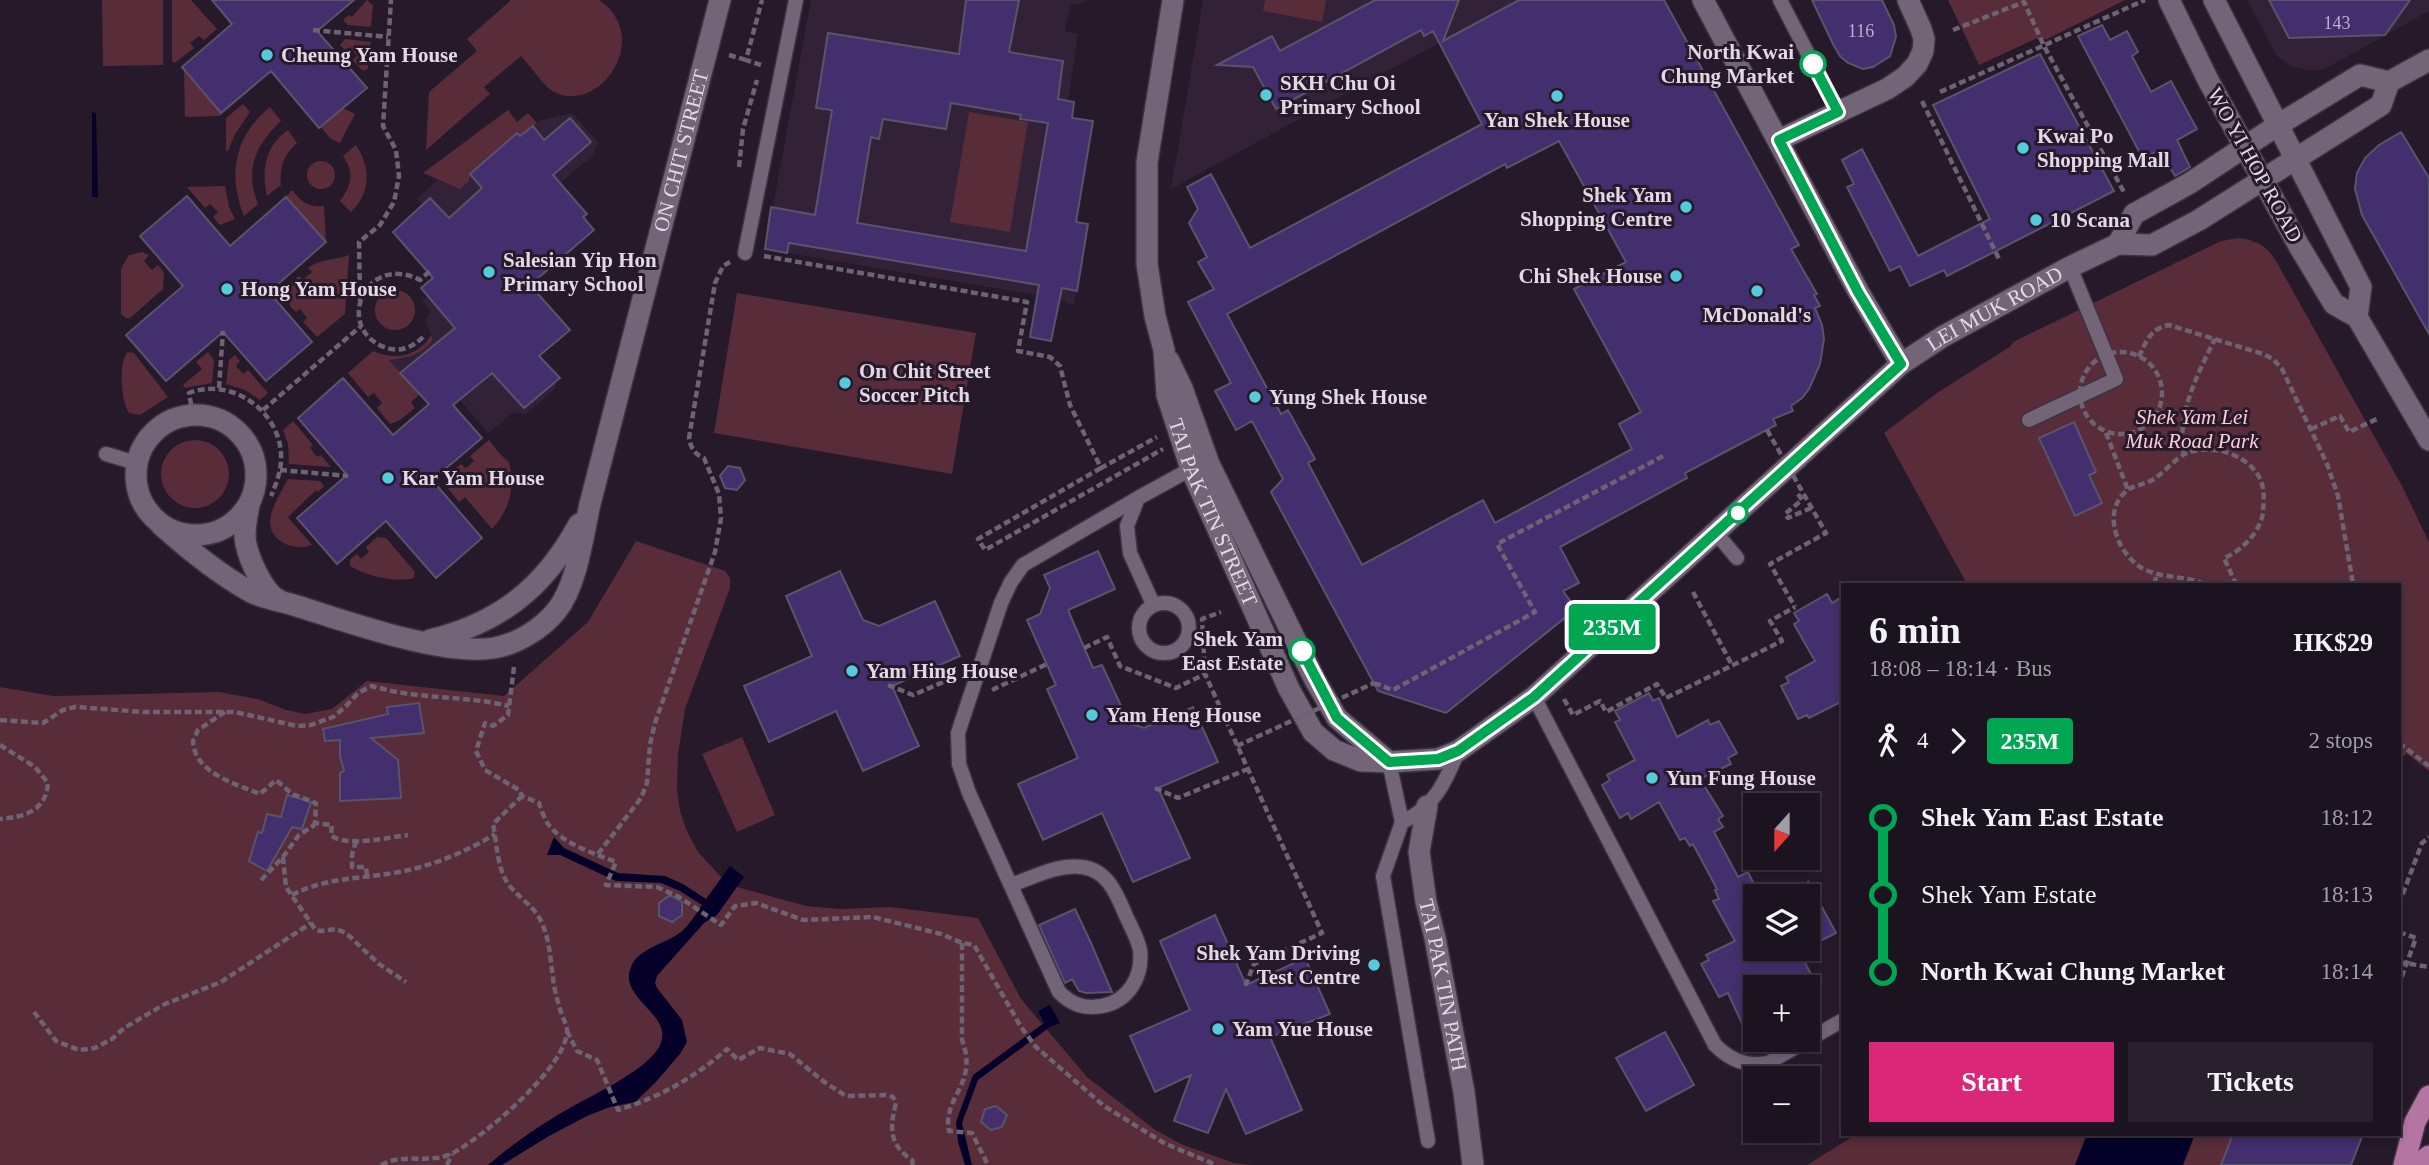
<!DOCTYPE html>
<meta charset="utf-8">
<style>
:root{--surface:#1c1320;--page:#29202d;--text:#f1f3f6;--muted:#a09ea5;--line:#3a323e;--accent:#db2777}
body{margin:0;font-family:"Times New Roman",serif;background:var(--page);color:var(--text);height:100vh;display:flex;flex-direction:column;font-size:26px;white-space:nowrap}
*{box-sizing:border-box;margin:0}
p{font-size:23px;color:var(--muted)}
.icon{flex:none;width:38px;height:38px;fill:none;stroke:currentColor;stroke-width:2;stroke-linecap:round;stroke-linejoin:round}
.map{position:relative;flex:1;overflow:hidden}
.side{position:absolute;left:1841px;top:583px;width:560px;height:553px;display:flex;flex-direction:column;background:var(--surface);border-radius:0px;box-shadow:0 4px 10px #0003,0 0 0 2px var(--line)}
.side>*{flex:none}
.badge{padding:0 14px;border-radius:5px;font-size:24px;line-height:46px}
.needle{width:46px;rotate:201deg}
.buttons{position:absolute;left:1743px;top:793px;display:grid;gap:14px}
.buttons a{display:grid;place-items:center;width:77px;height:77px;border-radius:0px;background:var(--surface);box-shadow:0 4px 10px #0003,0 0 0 2px var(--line);font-size:35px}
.map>.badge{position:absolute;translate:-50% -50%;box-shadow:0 0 0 4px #fff}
.legs{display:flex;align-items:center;gap:10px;height:77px;padding:0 28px;font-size:23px}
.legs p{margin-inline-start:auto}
.headline{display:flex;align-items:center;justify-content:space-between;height:119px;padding:0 28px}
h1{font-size:38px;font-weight:600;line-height:52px}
.button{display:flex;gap:14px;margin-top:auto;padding:14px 28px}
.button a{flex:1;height:80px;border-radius:0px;background:var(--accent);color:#fff;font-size:28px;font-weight:600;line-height:80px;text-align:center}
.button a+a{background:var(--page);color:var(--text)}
ul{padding:0 28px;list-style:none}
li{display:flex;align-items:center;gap:24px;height:77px;font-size:26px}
li i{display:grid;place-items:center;width:10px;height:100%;margin:0 9px;background:currentColor}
li i::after{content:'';width:18px;height:18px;margin:-9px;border:5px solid;border-radius:50%;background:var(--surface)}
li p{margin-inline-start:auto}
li:first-child i{background:linear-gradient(#0000 50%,currentColor 0)}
li:last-child i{background:linear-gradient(currentColor 50%,#0000 0)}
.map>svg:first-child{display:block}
</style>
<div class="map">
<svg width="2429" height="1165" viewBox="0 0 2429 1165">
<rect width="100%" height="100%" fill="#26192a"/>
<path fill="#322137" d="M811,0H1087L1078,5L1071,3L1065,31L1078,34L1068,101L1074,103L1072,117L1093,121L1076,221L1088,224L1074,304L1065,303V300L765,249Z
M1203,0H1518L1171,189Z
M2247,0H2429V11L2325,69L2312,71L2292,67L2277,56Z
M572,113L598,142L593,155L560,183L587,214L584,217L594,230L531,285L570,330L539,356L560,378L556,382L555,389L525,415L514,412L488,433L444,382L424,399L389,360L405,359L433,340L425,319L431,311L422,301L427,296L421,288L436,275L411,253L393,232L422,205L417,198L439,179L469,181L470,170L513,133L522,135L540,120Z"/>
<path fill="#582d39" d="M102,0H163V65L103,66Z
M172,0H191L217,29L204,40L199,36L190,43L194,48L175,63L172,61Z
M367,0L373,5L371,27L348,25L343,20L349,15L352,17Z
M511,0H599C653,36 601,115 554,92C544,87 530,65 521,56L484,87L490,94L426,150L429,92L477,51L467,39Z
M1265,0H1326L1322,22L1263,11Z
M1948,0H2125L2047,39H2035L1979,65Z
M345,39L371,42L368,69L363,71L352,60L357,56L350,47L345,50L340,45Z
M184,70L221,113L220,116L185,117Z
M243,104L250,112L235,134L228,151H226V118Z
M270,107L281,121C256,144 244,170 258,204L244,216C227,174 235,135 270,107Z
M343,108L355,114L340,143L331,139L321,127Z
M508,110L517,122L528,113L537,123L522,135H518L587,214L539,255L470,175L469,181L460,189L423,173Z
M969,112L1028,122L1010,232L950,222Z
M288,130L297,143C284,154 279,168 281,185L267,196C261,171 265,146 288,130Z
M356,145C371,168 371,193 351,212L340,201C351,186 355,173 343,156Z
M307 175a14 14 0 1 1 28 0a14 14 0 1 1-28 0Z
M225,186L229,207L235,219L220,225L213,217L218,212L210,204L205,208L187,187Z
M292,190C303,203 307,207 324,206L326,242L286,197Z
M2239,238C2257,241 2267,246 2276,261L2402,486L2429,542V771L2407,754L2399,758V584H1967L1884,433L1937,393L2011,346L2013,342L2221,241Z
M142,252L149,255L144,261L152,270L158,265L164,273L163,289L130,318H126L121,314V269L129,255Z
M349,255L345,314L317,337L303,322L307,318L300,309L296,312L290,306L289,284L299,276L303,280L312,272L308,268C319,259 335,260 349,255Z
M375 310a20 20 0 1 1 40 0a20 20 0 1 1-40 0Z
M737,293L976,333L952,474L714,433Z
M431,335L433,340C422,354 407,359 389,360L420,394L411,402L415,408L400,420L390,424L377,408L382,403L374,393L368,397L348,373L373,351C395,361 419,356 431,335Z
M128,352L134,353L168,397L140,415L129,413C121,402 118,361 128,352Z
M208,352L214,360L212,383L185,388L183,385L202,369L196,362Z
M235,355L240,361L236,366L243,374L248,370L268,393L260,400L245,390L226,384L229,360Z
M293,421L313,445L310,448L317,457L321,455L331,467L289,464L288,444L283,430Z
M489,440L499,453L509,462C515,488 510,509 492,529L465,497L459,502L446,486V476L461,464L466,468L474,461L470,456Z
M161 474a34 34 0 1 1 68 0a34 34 0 1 1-68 0Z
M288,479L320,481L324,486L318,492L316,490L288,517L312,545C293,552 265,540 271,515C274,503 282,490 288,479Z
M377,537L386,538L415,572L414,578C394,583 367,576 350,566V560L357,554L361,559L369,552L366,547Z
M636,541L725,571L730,578V588L685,709L678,754L677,790L680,811L686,829L698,852L722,878L737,887L806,906L840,909L890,907L978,918L1021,999L1087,1077L1154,1129L1181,1144L1234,1163L1251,1165H0V687L53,696L219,692L258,699L286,710L305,714L332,709L367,681L504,696L588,622Z
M742,737L775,815L737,832L702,754Z
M1871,1134H2325L2314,1165H1807L1852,1137Z"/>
<path fill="#040029" d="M92,112L96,113L98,197H92Z
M554,837L564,848L618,873L665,876L683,884L706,899L730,866L744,877L717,915L704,923L657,976L655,983L657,988L682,1020L687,1042L680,1054L655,1083L635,1102L610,1107L587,1116L549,1136L502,1165H488C508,1148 530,1132 553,1118C580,1100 644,1074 659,1047C677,1015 617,999 631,967C639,947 667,944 682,931C690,924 696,914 702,905L680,891L661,883L616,881L560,855H547Z
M1050,1005L1060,1023L1050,1027L978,1080L962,1123L972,1165H965L958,1142L956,1122L973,1075L1044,1023L1038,1011Z
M2087,1134H2195L2183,1165H2075Z"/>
<path fill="#432e6e" stroke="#59546a" stroke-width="2" fill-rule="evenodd" d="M212,0H354L317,31L367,88L319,128L271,71L221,113L182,67L232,24Z
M966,0H1019L1009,52L1063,61L1058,99L1074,102L1072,118L1093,121L1076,222L1088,224L1077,291L1062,288L1051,341L1030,337L1039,285L789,243L787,253L765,249L771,207L815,215L832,110L816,108L828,33L959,54ZM951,103L1021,115L1020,119L1048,123L1026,251L857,223L871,137L879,139L883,119L946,129Z
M1375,0H1459L1443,41L1519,0H1664L1799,245L1791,249L1817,294L1814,295L1820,306L1815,308L1822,325L1824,339L1820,364L1809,389L1802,398L1791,406L1793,411L1773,419L1776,425L1685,473L1687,478L1560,547L1579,583L1563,591L1576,609L1446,713L1378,691L1271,492L1283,479L1252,421L1236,430L1215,391L1231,383L1188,302L1214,289L1198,262L1207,257L1189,223L1198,209L1187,187L1211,174L1250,248L1482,124L1433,31L1424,36L1421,30L1276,109L1253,67L1217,65L1272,36L1280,51ZM1559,141L1626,262L1574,289L1641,412L1619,424L1632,449L1495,523L1483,500L1362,565L1308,463L1315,459L1288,410L1281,414L1227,314L1505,164L1507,168Z
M1812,0H1882L1894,25L1896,37L1890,56L1873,67L1863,69L1848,63L1840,56L1833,44Z
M2269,0H2410L2385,35L2289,38Z
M2102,25L2110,40L2127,31L2138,52L2132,56L2151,92L2171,81L2197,129L2177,140L2190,167L2175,176L2159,150L2143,159L2078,36Z
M2040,54L2114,191L1947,276L1944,270L1910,286L1900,266L1890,271L1847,187L1854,184L1842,160L1862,149L1918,256L1990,219L1933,105Z
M570,118L591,142L553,175L587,214L583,217L594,230L530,285L570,330L539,356L560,378L524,408L492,373L453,405L482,438L432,480L482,538L436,578L386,521L337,564L297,518L347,475L298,418L343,378L393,435L429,404L400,373L455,328L421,288L433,278L393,232L430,198L449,218L482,188L470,174L517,133L520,136L533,126L544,140Z
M2401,132L2429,178V334L2362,215L2355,189L2357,173L2365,158L2379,145Z
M187,196L230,246L286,197L326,242L269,292L312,342L266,381L223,332L166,381L126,335L183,286L140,236Z
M2074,422L2096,472L2089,475L2102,503L2075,516L2039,438Z
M728,466L740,468L745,480L737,490L725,488L720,476Z
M1098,551L1115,589L1068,610L1093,668L1102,665L1129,723L1144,728L1193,707L1218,762L1158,788L1190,858L1133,882L1102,813L1043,840L1018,784L1078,758L1047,689L1056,685L1027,620L1040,614L1050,588L1044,575Z
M840,571L863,620L879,626L935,601L960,656L892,686L919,746L863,771L836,711L769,742L744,686L812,656L786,596Z
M1827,594L1832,603L1843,596V701L1809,718L1807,715L1798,719L1781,686L1789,682L1786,677L1815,661L1794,624L1799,621L1794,613Z
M1649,693L1653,701L1659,698L1677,737L1708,720L1710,725L1719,721L1737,753L1728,758L1731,764L1700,779L1723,816L1718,819L1723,827L1714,832L1738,877L1748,872L1760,896H1755V948H1797L1818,987H1755V1052L1728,993L1719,997L1701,964L1709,960L1706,955L1735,941L1713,901L1719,899L1715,890L1717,889L1693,844L1690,846L1685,838L1680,840L1659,802L1631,819L1628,813L1620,818L1602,785L1610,780L1607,775L1635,760L1615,722L1620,720L1615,711Z
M419,703L424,733L371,738L398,760L401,798L340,801V773L344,771L340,756V740L325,741L323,729L388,714L387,707Z
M287,795L311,802L302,829L292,827L267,871L249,861L258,832L262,833L267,814L281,817Z
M1808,881L1836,933L1808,947Z
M670,895L682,902V915L672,922L659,916V903Z
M1075,909L1091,943L1112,992L1086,993L1079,991L1072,979L1065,983L1039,925Z
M1215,915L1246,985L1305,958L1330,1014L1270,1037L1302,1110L1246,1134L1226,1089L1208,1133L1174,1121L1191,1075L1155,1092L1130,1036L1190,1010L1160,941Z
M1665,1032L1694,1085L1646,1111L1616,1058Z
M996,1106L1007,1115L1002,1127L991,1130L981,1122L985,1109Z
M2233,1134H2363L2351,1165H2221Z"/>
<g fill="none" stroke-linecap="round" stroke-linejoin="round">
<g stroke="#3d3340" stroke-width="17">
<path id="lane" d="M1780,0L1838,112
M745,253L796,0
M2029,420L2116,379L2070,267
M106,454L136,463
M1716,533L1737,558
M1139 628a25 25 0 1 1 50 0a25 25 0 1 1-50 0Z
M1153,604L1130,553L1127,526L1138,498L1191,469
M1534,697L1715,1045C1730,1060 1746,1067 1768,1063L1843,1020
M1389,762L1402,822
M1402,822L1383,876L1428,1141
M1402,822C1434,808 1446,781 1458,751
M1011,885C1034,877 1057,864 1082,867C1108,870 1117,895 1126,916C1131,927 1138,939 1140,950C1143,976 1129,1001 1102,1006C1084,1009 1072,1005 1059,992L969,793L959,764L958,733L1001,603L1011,582L1023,565L1138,498"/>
</g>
<g stroke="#3d3340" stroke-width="24">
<g id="street">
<path d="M1703,0L1858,291L1901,364"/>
<path d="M1779,140L1887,89L1905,77L1917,64L1923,51L1924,39L1921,29L1908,0"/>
<circle cx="196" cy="475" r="60"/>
<path d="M249,505C247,517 243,531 246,544C249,559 264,594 279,600"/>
<path id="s1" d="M161,525C189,550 218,574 251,592C265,599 282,601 297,606C348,622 443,656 494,648C517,644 542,629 557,610C577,585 583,535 590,504L720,0"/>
<path d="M430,640C500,623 545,587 579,524"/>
<path id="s2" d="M1427,806L1419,852L1426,902L1435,938L1464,1092L1473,1165"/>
</g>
</g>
<g stroke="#3d3340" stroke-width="24">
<g id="secondary">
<path id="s3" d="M1173,0L1147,162V264L1155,316L1164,350L1167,395L1191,469L1289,689L1313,732L1334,750L1361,761L1389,762L1438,759L1458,751L1534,697L1901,364L1942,337L2070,267L2118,244L2152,245L2199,220L2381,105L2389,82L2429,60"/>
<path d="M2169,0L2208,80L2299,246L2334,304L2357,317L2429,440"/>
<path d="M2214,0L2361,287L2357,317"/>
<path d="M2118,244L2134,214L2190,183L2278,125L2360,75L2389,82"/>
<path d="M1169,361L1182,388L1209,464L1315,680L1337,718L1389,762"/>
</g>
</g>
<g stroke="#3d3340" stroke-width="24">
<path id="primary" d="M2404,1165L2415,1122L2429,1096
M2418,1165L2429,1156"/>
</g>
<path stroke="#6e6372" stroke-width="4.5" stroke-dasharray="7 3.5" stroke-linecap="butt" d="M313,30L388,37
M1953,30L2024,2L2044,46L2125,194
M729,55L746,60
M761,65L746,60L762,0
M1940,92L2145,0
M1922,101L1999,259
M739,167L743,129L757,80
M764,256L1027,302L1018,351L1050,357L1060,366L1070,405L1101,468L1157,437
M360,301L359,242L380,225L394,202L399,176L396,150L383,126L391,0
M423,337C412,348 399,353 384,347C334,328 365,252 420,280L431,270
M2080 393a41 41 0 1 1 82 0a41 41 0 1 1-82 0Z
M2139,357C2146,341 2151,328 2169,325L2263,354L2273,359L2282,369L2327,464L2338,496L2353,584
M219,388L223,331
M263,410L361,326
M193,415L189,393C230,377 278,409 281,453C282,469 277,482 271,496
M2311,429L2340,416L2349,432L2379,418
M2106,433L2128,490
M2184,454C2176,415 2198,373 2215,339
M1101,468L978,539L985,550L1163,449
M280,470L348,476
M1798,494L1802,500L1785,514L1788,518L1811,508
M2155,584L2156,574
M2204,584C2182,574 2154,580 2135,563C2115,546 2102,508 2129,489C2136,485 2146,484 2154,479C2165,472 2175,458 2187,453C2211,444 2244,453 2258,475C2265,486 2264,499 2263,511C2262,530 2242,551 2224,558L2236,584
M2317,584H2353
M1693,592L1732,665
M1084,648L1107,637L1120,666L1176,688L1205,674L1322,933L1254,964L1244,989
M514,667L508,715L493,726L485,723L476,751L485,770L519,790L522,796L539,803C541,809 544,818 548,824C563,844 593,853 616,862L606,885L657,887L679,897L721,925L735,906L756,903L803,920L873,917L941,934L962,943L974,945L1021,1027L1036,1047L1104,1106L1164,1143L1216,1165
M1205,674L1202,619L1221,612
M1374,683L1393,690L1535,612L1497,544L1665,455
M888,685L913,695L955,677L958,678
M992,690L1047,664
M1564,699L1573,715L1600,701L1606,712L1657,684L1666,698L1782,641L1770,621L1795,607
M225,712L198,730L193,741C194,773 236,784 260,794L276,780L292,794L316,803L315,823L332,825L331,835C344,848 390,837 408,835
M0,720L43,723L63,710L75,707L144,712H235L297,726L311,725L333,717L345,707L358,693L372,686C417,700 464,695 509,706
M2399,743L2429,766
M0,745L35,767L48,783C46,811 24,817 0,819
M1155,788L1178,798L1248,769
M356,841L352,855V867H366L367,876
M598,854L641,798L647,783L650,744L655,723L715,552L721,518L719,494L704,458C694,454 691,448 689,438L715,283L723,266L730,262
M283,857L286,887L315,929L320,931L336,929L346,933L379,964L406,982
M261,880L283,857L299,835L313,826L315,823
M292,895C326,877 362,879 399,872C432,866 466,852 495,834
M2399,904L2422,843L2429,837
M2399,932L2416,938L2399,984
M962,943V1040C979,1084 942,1097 949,1131L972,1133L988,1165
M2399,962L2429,967
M34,1012L56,1041L79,1050L95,1048L112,1039L124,1028L165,1004L221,982L311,923
M567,1031L577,1051L597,1060L618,1110C660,1097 694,1078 727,1049L738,1060L760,1048L790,1054L823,1081L846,1096L887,1095L893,1097L896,1103C890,1127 888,1144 912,1160L913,1165
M2399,1083L2400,1084
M381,1165C404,1152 429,1165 453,1153C483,1137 568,1066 567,1030C566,1023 562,1016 560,1009C557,999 554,988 553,978C550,958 550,940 541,921C533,905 520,899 509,885C497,869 497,844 493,824L522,796
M447,1165L452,1154"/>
<use href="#lane" stroke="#736478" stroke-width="14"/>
<use href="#street" stroke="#736478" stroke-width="21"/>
<use href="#secondary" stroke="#736478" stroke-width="21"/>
<use href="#primary" stroke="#b475a3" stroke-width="21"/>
<path stroke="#6e6372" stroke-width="4.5" stroke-dasharray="7 3.5" stroke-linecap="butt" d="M1767,430L1826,533L1770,564L1795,607
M1237,746L1374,683"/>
</g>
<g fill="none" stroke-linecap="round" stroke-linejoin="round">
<g stroke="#fff" stroke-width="16">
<path id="line-1" d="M1302,651L1337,718L1389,762L1438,759L1458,751L1534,697L1901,364L1858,292L1779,140L1838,112L1813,64"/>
</g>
<use href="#line-1" stroke="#00a651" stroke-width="10"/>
</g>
<g fill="#53cbda" stroke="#26192a" stroke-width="2.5">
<circle cx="267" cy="55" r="7"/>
<circle cx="1266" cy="95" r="7"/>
<circle cx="1557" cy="96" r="7"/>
<circle cx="2023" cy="148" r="7"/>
<circle cx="1686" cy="207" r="7"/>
<circle cx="2036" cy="220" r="7"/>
<circle cx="489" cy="272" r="7"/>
<circle cx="1676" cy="276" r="7"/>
<circle cx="227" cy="289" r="7"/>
<circle cx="1757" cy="291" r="7"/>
<circle cx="845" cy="383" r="7"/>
<circle cx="1255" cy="397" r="7"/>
<circle cx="388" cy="478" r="7"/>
<circle cx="852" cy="671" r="7"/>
<circle cx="1092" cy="715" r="7"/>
<circle cx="1652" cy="778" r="7"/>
<circle cx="1374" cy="965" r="7"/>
<circle cx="1218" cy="1029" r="7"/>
</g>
<g fill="#fff" stroke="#00a651" stroke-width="3.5">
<circle cx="1813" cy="64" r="12"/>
<circle cx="1738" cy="513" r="9"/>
<circle cx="1302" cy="651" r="12"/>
</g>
<g text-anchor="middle" stroke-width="6" stroke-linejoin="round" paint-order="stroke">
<g font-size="18" fill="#baaec7">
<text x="2337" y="29">143</text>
<text x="1861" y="37">116</text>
</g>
<g font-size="21" font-weight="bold" fill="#e2d9e5" stroke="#26192a" text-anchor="end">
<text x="1794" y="59">North Kwai<tspan x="1794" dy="24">Chung Market</tspan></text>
<text x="1283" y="646">Shek Yam<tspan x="1283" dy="24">East Estate</tspan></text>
</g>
<g font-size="21" font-weight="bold" fill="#e2d9e5" stroke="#26192a" text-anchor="start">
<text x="281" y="62">Cheung Yam House</text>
<text x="1280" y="90">SKH Chu Oi<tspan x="1280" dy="24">Primary School</tspan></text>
<text x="1557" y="127" text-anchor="middle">Yan Shek House</text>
<text x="2037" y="143">Kwai Po<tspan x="2037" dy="24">Shopping Mall</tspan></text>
<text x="1672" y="202" text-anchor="end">Shek Yam<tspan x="1672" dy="24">Shopping Centre</tspan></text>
<text x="2050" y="227">10 Scana</text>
<text x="503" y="267">Salesian Yip Hon<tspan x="503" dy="24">Primary School</tspan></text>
<text x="1662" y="283" text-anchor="end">Chi Shek House</text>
<text x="241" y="296">Hong Yam House</text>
<text x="1757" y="322" text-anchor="middle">McDonald's</text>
<text x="859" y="378">On Chit Street<tspan x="859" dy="24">Soccer Pitch</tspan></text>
<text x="1269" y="404">Yung Shek House</text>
<text x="402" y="485">Kar Yam House</text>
<text x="866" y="678">Yam Hing House</text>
<text x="1106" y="722">Yam Heng House</text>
<text x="1666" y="785">Yun Fung House</text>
<text x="1360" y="960" text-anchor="end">Shek Yam Driving<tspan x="1360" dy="24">Test Centre</tspan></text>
<text x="1232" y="1036">Yam Yue House</text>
</g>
<g font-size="21" fill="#e2d9e5" stroke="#26192a">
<text dy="7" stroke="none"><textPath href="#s1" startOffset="915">ON CHIT STREET</textPath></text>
<text transform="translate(2255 165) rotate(61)" y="7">WO YI HOP ROAD</text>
<text dy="7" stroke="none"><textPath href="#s3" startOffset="1620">LEI MUK ROAD</textPath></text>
<text dy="7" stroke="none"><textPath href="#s3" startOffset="525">TAI PAK TIN STREET</textPath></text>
<text dy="7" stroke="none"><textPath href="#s2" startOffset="182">TAI PAK TIN PATH</textPath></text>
</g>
<g font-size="21" font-style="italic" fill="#f9cbd6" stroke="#26192a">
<text x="2192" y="424">Shek Yam Lei<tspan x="2192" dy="24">Muk Road Park</tspan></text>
</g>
</g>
</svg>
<div class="buttons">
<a><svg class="needle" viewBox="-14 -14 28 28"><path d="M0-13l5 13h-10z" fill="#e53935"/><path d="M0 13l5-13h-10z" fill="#a09ea5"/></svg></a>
<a><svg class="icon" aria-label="layers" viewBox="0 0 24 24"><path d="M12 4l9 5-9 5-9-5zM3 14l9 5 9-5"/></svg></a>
<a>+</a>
<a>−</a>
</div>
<b class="badge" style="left:1612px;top:627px;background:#00a651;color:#fff">235M</b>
<section class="side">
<div class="headline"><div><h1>6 min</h1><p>18:08 – 18:14 · Bus</p></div><b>HK$29</b></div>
<div class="legs"><svg class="icon" aria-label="walk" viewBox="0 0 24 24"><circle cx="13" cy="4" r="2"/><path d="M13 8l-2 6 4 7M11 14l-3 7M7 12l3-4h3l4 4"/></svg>4<svg class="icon" aria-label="forward" viewBox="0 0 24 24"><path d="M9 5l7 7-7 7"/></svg><b class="badge" style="background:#00a651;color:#fff">235M</b><p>2 stops</p></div>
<ul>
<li><i style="color:#00a651"></i><b>Shek Yam East Estate</b><p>18:12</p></li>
<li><i style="color:#00a651"></i><span>Shek Yam Estate</span><p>18:13</p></li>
<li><i style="color:#00a651"></i><b>North Kwai Chung Market</b><p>18:14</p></li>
</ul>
<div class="button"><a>Start</a><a>Tickets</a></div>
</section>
</div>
